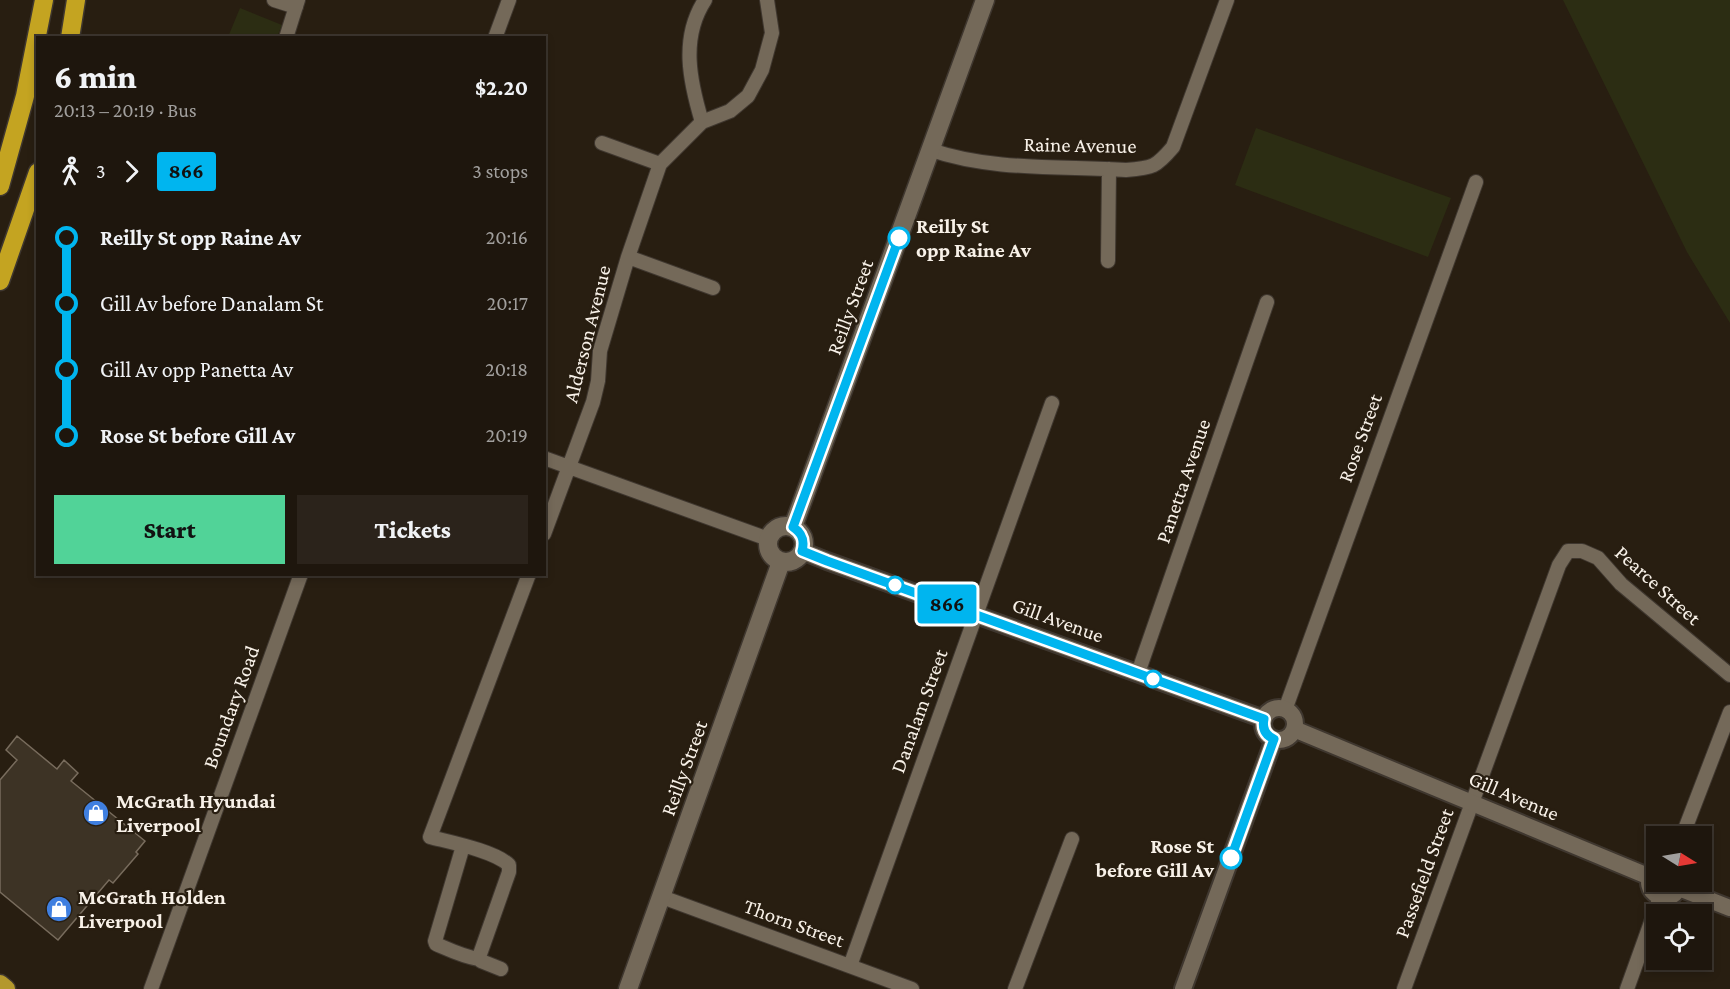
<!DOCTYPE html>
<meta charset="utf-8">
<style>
:root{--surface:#1e160d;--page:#2b231b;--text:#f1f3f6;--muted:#a19f9d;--line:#3c352e;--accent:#51d398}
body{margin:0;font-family:"Crimson Pro",serif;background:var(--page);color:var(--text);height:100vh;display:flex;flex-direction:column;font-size:22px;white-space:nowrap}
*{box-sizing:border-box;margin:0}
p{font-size:20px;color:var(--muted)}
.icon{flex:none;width:33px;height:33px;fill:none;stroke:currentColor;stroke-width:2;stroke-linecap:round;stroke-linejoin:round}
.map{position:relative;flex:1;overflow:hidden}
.sheet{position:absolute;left:36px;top:36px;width:510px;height:540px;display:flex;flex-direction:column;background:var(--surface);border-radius:0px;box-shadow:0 3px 9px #0003,0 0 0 2px var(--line)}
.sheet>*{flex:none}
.badge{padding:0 12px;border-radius:4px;font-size:21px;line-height:39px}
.needle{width:39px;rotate:101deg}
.buttons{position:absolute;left:1646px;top:826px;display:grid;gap:12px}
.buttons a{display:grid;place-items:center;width:66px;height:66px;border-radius:0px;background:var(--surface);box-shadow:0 3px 9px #0003,0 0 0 2px var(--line);font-size:30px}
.map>.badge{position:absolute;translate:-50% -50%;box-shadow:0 0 0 3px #fff}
.legs{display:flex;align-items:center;gap:9px;height:66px;padding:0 18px;font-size:20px}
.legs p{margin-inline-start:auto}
.overview{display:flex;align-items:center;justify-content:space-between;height:102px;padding:0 18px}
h1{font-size:33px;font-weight:800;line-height:45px}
.button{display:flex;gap:12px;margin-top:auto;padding:12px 18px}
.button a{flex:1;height:69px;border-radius:0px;background:var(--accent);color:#111;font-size:24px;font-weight:800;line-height:69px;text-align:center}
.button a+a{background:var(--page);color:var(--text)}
ul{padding:0 18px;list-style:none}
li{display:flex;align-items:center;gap:21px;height:66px;font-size:22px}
li i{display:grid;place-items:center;width:9px;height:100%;margin:0 8px;background:currentColor}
li i::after{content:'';width:15px;height:15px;margin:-8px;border:4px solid;border-radius:50%;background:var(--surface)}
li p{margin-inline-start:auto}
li:first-child i{background:linear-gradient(#0000 50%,currentColor 0)}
li:last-child i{background:linear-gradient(currentColor 50%,#0000 0)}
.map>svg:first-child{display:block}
</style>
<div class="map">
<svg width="1730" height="989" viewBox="0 0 1730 989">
<rect width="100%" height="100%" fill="#281e11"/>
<path fill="#2c2d13" d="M1563,0H1730V323L1687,252Z
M240,8L282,25L277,37H228Z
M1256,128L1451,198L1428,257L1235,185Z"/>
<path fill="#3d3325" stroke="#786c5d" stroke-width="1.5" d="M17,736L57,769L64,760L78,773L71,781L145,841L136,852L138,854L113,883L109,880L58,940L0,892V780L17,760L6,750Z"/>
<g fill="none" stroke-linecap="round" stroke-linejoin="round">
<g stroke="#3f372f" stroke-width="16">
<path id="minor" d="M274,0L296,7
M286,38L298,0
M495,38L509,0
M702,122C690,82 680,38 705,0
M602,143L660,164
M931,150C992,171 1062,166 1126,170C1153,168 1156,167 1173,147L1227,0
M628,257L713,288
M1108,261L1109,169
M544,458L768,539
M544,534L593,402L598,381L600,351L628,257L660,164L702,122L730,111L748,96L762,70L772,33L767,0
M1138,673L1267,302
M1285,710L1476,182
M1682,837L1730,712
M463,846L435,941L436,944C450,950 464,957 479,959
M662,897L912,989
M850,966L1052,403
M501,969L481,961L479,957L509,872V865C495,851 449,842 430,837L529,574
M151,989L301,574
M1015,989L1072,839
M1404,989L1559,565L1568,551H1582L1598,558L1621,584L1730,675
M1627,989L1660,897"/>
</g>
<g stroke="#3f372f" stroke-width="20">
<path id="tertiary" d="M802,551L827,561L1264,719
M1263 724a16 16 0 1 1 32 0a16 16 0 1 1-32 0Z
M1294,729L1650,877
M1655,870C1634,891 1675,913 1680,882
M1679,888L1730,908
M1183,989L1274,739"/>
</g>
<g stroke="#3f372f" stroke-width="21">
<path id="secondary" d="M768 544a18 18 0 1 1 36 0a18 18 0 1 1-36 0Z
M793,527L985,0
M628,989L781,562"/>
</g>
<g stroke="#3f372f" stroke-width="21">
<path id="trunk" d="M0,984L6,989"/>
</g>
<g stroke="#3f372f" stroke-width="21">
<path id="motorway" d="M70,38L76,0
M0,186L25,96L44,0
M0,281L38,172"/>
</g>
<use href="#minor" stroke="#746959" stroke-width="14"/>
<use href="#tertiary" stroke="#746959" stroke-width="16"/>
<use href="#secondary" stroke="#746959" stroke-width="18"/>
<use href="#trunk" stroke="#b4982c" stroke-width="18"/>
<use href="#motorway" stroke="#c4a421" stroke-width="18"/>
</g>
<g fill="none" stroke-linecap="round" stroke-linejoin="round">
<g stroke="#fff" stroke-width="14">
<path id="line-1" d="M899,238L793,527C802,533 805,540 802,551L827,561L1264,719C1262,728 1265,735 1274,739L1231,858"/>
</g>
<use href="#line-1" stroke="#00b5ef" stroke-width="9"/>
</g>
<defs>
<g id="shop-disc" transform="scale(1.35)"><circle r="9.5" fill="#3f7fe0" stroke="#281e11"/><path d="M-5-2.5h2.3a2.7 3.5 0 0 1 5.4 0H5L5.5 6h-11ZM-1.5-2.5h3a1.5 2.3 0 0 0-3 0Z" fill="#fff"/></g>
</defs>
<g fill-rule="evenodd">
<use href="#shop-disc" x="96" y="813"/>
<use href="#shop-disc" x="59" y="909"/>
</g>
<g fill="#fff" stroke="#00b5ef" stroke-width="3">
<circle cx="899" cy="238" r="10"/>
<circle cx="895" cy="585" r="8"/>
<circle cx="1153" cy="679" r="8"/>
<circle cx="1231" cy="858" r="10"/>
</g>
<g text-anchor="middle" stroke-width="4.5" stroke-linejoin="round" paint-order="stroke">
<g font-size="21" fill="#f8f1e8" stroke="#281e11">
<text transform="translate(1080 145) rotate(1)" y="7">Raine Avenue</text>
<text transform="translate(850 307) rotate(-70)" y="7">Reilly Street</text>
<text transform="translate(587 334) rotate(-76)" y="7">Alderson Avenue</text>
<text transform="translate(1360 438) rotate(-70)" y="7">Rose Street</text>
<text transform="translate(1183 481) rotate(-71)" y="7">Panetta Avenue</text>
<text transform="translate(1658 585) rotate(42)" y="7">Pearce Street</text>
<text transform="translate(1058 620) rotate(20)" y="7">Gill Avenue</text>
<text transform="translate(231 707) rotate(-70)" y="7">Boundary Road</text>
<text transform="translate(919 711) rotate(-70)" y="7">Danalam Street</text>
<text transform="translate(684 768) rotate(-70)" y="7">Reilly Street</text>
<text transform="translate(1514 796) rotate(23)" y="7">Gill Avenue</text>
<text transform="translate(1424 873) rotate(-70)" y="7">Passefield Street</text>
<text transform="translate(794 923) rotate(20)" y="7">Thorn Street</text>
</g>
<g font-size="21" font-weight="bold" fill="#f8f1e8" stroke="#281e11" text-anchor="start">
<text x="916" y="233">Reilly St<tspan x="916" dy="24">opp Raine Av</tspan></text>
<text x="1214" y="853" text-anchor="end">Rose St<tspan x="1214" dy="24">before Gill Av</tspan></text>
</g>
<g font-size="21" font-weight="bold" fill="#f8f1e8" stroke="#281e11" text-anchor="start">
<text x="116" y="808">McGrath Hyundai<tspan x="116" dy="24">Liverpool</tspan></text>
<text x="78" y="904">McGrath Holden<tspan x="78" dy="24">Liverpool</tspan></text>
</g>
</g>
</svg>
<div class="buttons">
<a><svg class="needle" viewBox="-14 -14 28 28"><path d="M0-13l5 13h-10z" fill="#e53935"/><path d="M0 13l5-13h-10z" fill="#a19f9d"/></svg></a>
<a><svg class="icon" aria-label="locate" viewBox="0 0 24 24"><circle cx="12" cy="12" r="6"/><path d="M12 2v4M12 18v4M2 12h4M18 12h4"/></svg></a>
</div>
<b class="badge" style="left:947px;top:604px;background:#00b5ef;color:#111">866</b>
<section class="sheet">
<div class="overview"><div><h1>6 min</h1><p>20:13 – 20:19 · Bus</p></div><b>$2.20</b></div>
<div class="legs"><svg class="icon" aria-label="walk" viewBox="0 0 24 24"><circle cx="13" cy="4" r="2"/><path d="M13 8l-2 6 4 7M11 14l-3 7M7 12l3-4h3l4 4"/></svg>3<svg class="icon" aria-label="forward" viewBox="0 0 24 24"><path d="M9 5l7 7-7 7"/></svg><b class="badge" style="background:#00b5ef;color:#111">866</b><p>3 stops</p></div>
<ul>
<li><i style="color:#00b5ef"></i><b>Reilly St opp Raine Av</b><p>20:16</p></li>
<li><i style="color:#00b5ef"></i><span>Gill Av before Danalam St</span><p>20:17</p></li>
<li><i style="color:#00b5ef"></i><span>Gill Av opp Panetta Av</span><p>20:18</p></li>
<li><i style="color:#00b5ef"></i><b>Rose St before Gill Av</b><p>20:19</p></li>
</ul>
<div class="button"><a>Start</a><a>Tickets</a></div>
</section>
</div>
